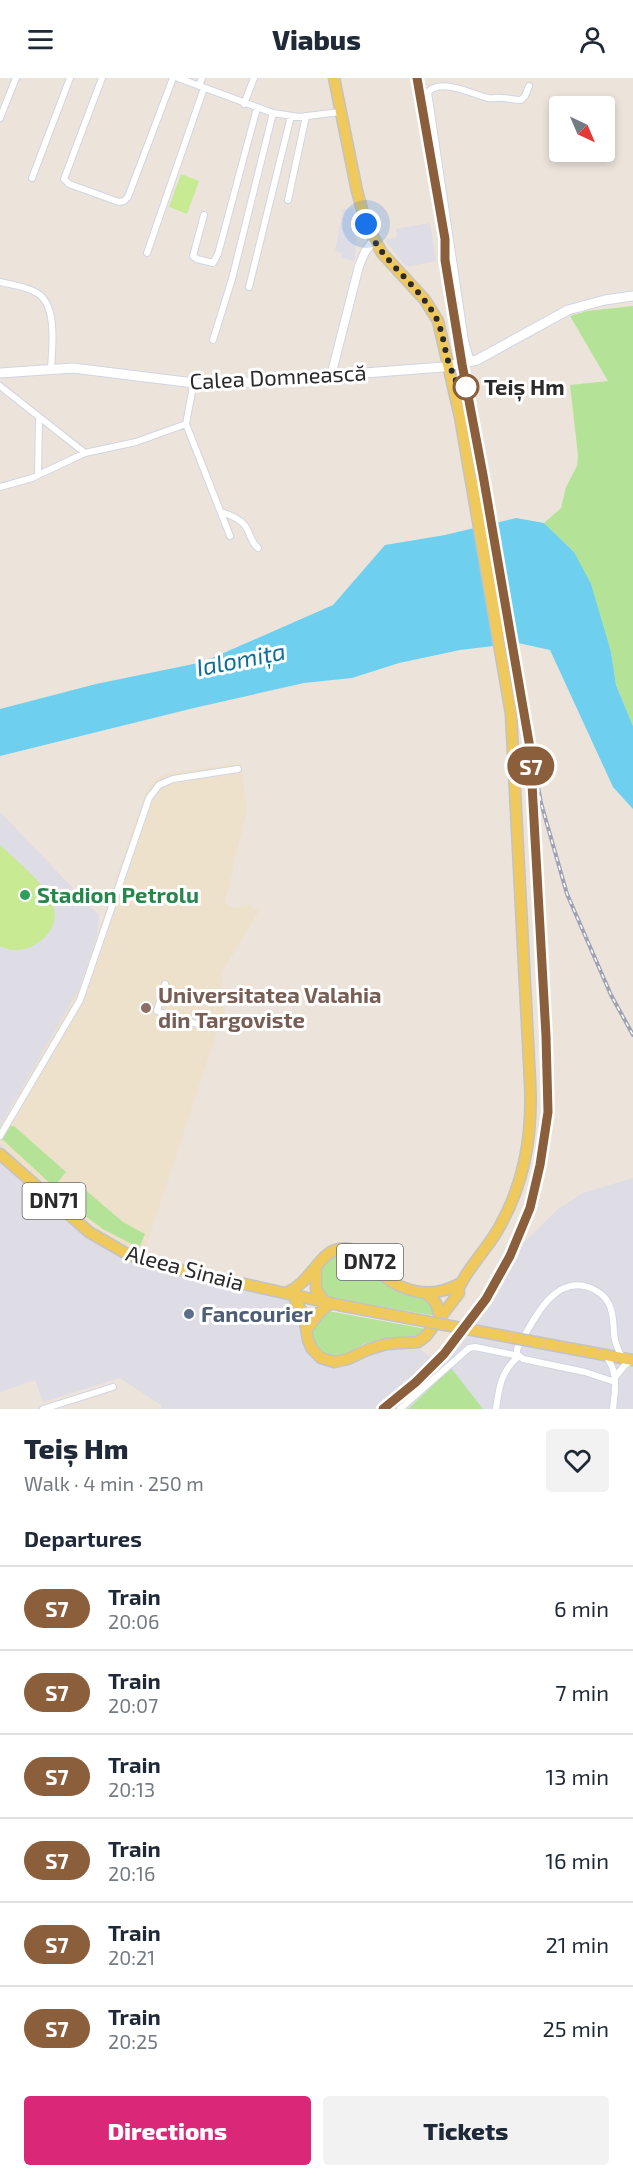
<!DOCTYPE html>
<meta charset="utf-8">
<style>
:root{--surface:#fff;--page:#f2f2f3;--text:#1f2937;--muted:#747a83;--line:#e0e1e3;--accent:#db2777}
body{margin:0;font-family:"Exo 2",sans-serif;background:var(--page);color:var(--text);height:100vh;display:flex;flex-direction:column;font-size:22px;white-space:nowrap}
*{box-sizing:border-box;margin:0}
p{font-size:20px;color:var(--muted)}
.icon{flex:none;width:33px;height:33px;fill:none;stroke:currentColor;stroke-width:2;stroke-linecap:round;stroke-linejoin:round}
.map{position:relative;height:1331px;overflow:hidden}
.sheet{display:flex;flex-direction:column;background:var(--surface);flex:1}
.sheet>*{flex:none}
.badge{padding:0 12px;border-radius:20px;font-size:21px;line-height:39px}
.needle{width:39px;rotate:136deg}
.controls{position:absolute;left:549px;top:18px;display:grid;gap:12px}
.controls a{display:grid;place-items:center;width:66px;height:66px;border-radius:6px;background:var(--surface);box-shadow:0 3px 9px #0003;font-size:30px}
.you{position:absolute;width:30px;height:30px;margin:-15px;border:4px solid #fff;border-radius:50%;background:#1a73e8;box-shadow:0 0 0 9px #1a73e833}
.map>.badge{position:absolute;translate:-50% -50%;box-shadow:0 0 0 3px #fff}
h2{padding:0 24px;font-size:22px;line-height:54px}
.round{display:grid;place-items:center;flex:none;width:63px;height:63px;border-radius:6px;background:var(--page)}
.summary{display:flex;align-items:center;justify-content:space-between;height:102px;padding:0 24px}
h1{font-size:28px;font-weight:800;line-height:45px}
.action{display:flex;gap:12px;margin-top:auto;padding:12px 24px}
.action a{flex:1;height:69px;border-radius:6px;background:var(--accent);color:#fff;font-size:24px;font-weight:800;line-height:69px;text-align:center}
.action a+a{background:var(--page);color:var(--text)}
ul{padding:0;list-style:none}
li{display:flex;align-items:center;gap:18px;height:84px;padding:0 24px;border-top:2px solid var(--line)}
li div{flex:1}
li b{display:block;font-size:22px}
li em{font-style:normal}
li .badge{min-width:66px;font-weight:700;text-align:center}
header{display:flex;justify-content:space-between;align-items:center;height:78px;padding:0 24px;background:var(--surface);font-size:27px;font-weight:800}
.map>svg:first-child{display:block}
</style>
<header><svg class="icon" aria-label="menu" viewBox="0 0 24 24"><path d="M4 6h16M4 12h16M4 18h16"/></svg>Viabus<svg class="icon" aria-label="person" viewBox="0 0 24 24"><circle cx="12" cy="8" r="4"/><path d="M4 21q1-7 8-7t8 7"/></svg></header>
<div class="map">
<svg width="633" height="1331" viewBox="0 0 633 1331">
<rect width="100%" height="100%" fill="#ece4db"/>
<path fill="#dedce4" d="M354,130L356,156L355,183L341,180L342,175L335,173L343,131Z
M430,145L436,183L406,189L385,162L397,159L396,151Z
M0,734L99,837L96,867L73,927L0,1053Z
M0,1061L135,1172L227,1197L224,1209L290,1220L296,1230L300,1246L301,1261L306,1273L317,1284L331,1290L343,1288L373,1275L391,1270L406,1271L417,1269L431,1280L454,1257L490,1207L525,1163L559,1130L583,1115L633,1100V1331H161V1327L120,1300L43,1324L35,1302L0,1314Z"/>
<path fill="#eee1cb" d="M241,685L247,732L225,825L233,830L249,827L259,833L222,894L224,933L143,1178L134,1175L92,1150L70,1132L0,1066V1048L79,911L145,715L153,703L164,696Z"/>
<path fill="#b4e398" d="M633,228V648L616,607L611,574L574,474L544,445L561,430L566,409L577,388L578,377L570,307L608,303L570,238L587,233Z
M462,291V308L481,393L458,304L456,292Z
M10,1048H14L66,1094L54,1109L2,1061Z
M82,1109L123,1144L145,1156L139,1170L103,1151L69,1126Z
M340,1176L354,1177L393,1210L431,1222L436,1238L327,1219L322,1216C318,1197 320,1184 340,1176Z
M328,1234H334L426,1251L418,1260C402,1261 382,1260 366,1265C356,1269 347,1278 336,1279C320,1280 305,1261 314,1246C317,1241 324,1238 328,1234Z
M451,1290L483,1331H408Z"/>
<path fill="#c8ea93" d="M181,96L199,103L187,136L169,129Z
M0,767C25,791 85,834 36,866C25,873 11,874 0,868Z"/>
<path fill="#6ed0ee" d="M516,440L544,445L574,474L591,506L611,574L616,607L633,648V731L613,709L550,572L518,565L460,572L399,585L352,600L304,605L194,630L0,678V631L96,606L203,584L333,527L385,467L445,457Z"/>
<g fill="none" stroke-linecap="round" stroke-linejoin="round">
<g stroke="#d1d5e3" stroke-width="8">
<path id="minor" d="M102,0L64,101L69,106L119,124L124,123L128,119L173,0
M178,0L273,35L299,39L340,34
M199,8L202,0
M244,26L254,0
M0,40L16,0
M32,100L70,0
M288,122L306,38
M204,137L193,178L197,181L213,185L218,176L257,30
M147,175L204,10
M0,204C12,207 26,208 37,215C58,227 52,270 51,292
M249,209L291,38
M213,262L232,201L273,35
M471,284L465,263L428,14C441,0 472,16 488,20C493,21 497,19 502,20C508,20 514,22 521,22L525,18L529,8
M0,308L85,375
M186,346L230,458
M186,346L194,303
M38,397L39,339
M0,409L32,400L85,375L136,364L186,346
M221,434C231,437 244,442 248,453C251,459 252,465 258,470
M165,906L157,933L200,947
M0,1058L80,922L149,720L159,707L173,701L238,691
M605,1277C619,1294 615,1311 613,1331
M616,1298L625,1287L633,1282
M615,1304L585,1294L523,1281L517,1276V1271C531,1247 552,1197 588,1209C597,1212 605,1218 609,1226C618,1245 608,1258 623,1280
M43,1331L113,1309
M400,1331L469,1270L475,1269L519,1278
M496,1331C499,1309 501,1293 519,1278"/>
</g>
<g stroke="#d1d5e3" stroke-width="10">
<path id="tertiary" d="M331,298L359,188L365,174L374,162"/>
</g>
<g stroke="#d1d5e3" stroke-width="11">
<path id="secondary" d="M0,295L73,290L210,307L443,289L477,282L568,232L605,222L633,218"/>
</g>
<g stroke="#c3c3c3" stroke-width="13">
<path id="primary" d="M334,0L357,113L366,146L382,175L425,222L438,243L460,339L511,636L530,1003C533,1059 524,1110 494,1158C481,1178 462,1197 455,1220
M478,405L503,552
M0,1076L89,1154L127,1176L167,1189L339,1227
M316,1191V1211L323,1222
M286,1215C311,1205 318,1175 339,1171C359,1167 368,1183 380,1195C405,1216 433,1221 461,1205
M427,1216L436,1225L440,1239
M295,1221L304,1238L308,1262L312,1271L321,1280L334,1284L348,1281L367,1272L386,1266L418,1264L426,1258L459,1215
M307,1251L319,1235L331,1225
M589,1274L633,1282"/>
</g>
<use href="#minor" stroke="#fff" stroke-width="6"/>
<use href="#tertiary" stroke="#fff" stroke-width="8"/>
<use href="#secondary" stroke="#fff" stroke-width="9"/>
<use href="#primary" stroke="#f0c95c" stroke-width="10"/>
<g stroke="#9ea2b4" stroke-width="4">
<path id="rail" d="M415,0L469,324L541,725L567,816L611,917L633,957
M383,1331C404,1314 425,1296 444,1276C504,1211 543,1122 548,1034C550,992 545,948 543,906C540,842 536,779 533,715"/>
</g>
<use href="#rail" stroke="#fff" stroke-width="1.5" stroke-dasharray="4.5" stroke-linecap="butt"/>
<g stroke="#c3c3c3" stroke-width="13" stroke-linecap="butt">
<path id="primary-bridge" d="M339,1227L589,1274"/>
</g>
<use href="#primary-bridge" stroke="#f0c95c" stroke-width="10"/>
</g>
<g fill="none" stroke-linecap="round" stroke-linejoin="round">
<g stroke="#fff" stroke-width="14">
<path id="line" d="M383,1331L416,1304L444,1276L486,1221L510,1178L530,1130L540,1087L548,1034L546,958L530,670L483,397L462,286L445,182V161L417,0"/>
</g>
<use href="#line" stroke="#8b5e3c" stroke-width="9"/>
<path stroke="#2a2a2a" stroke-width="6" stroke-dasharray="0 10.8" d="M366,146C379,180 410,200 430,230C443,247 443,267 449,286C452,294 455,300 458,308L466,309"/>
</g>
<circle fill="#fff" stroke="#8b5e3c" stroke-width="3" cx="466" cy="309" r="12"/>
<circle fill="#2e9e5b" stroke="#fff" stroke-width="2" cx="25" cy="817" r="6"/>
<circle fill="#8d6e63" stroke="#fff" stroke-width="2" cx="146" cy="930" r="6"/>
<circle fill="#5c6f8a" stroke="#fff" stroke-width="2" cx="189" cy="1236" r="6"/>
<g text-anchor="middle" stroke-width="6" stroke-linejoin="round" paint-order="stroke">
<g fill="#fff" stroke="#6a6a6a" stroke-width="1.5">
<rect x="22.5" y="1105" width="63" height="36" rx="4.5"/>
<rect x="337" y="1166" width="66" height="36" rx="4.5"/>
</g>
<g font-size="21" font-weight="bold" fill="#2a2a2a">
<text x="54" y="1130">DN71</text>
<text x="370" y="1191">DN72</text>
</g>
<g font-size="22" fill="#2a2a2a" stroke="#fff">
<text transform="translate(278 299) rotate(-3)" y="8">Calea Domnească</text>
<text transform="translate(185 1190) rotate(15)" y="8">Aleea Sinaia</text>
</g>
<g font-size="22" font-weight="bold" fill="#2a2a2a" stroke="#fff" text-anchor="start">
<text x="484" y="317">Teiș Hm</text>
</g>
<g font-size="22" font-weight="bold" fill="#27864d" stroke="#fff" text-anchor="start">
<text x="37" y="825">Stadion Petrolu</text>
</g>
<g font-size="22" font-weight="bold" fill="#785e54" stroke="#fff" text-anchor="start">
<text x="158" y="925">Universitatea Valahia<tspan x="158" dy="25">din Targoviste</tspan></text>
</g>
<g font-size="22" font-weight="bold" fill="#4e5e75" stroke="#fff" text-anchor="start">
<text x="201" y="1244">Fancourier</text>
</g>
<g font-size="24" font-style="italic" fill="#0d6e9a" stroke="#fff">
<text transform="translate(241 582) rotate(-11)" y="8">Ialomița</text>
</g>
</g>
</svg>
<div class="controls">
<a><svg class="needle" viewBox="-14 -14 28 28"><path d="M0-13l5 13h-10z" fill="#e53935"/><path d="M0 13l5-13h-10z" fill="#747a83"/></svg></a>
</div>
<div class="you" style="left:366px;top:146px"></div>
<b class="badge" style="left:531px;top:688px;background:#8b5e3c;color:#fff">S7</b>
</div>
<section class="sheet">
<div class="summary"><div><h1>Teiș Hm</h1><p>Walk · 4 min · 250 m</p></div><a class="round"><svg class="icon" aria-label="heart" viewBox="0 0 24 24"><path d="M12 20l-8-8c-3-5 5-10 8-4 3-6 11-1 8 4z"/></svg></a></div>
<h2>Departures</h2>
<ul>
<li><span class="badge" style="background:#8b5e3c;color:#fff">S7</span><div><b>Train</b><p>20:06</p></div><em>6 min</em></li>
<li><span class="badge" style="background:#8b5e3c;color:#fff">S7</span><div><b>Train</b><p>20:07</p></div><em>7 min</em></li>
<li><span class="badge" style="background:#8b5e3c;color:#fff">S7</span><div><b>Train</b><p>20:13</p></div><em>13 min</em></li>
<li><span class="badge" style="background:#8b5e3c;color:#fff">S7</span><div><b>Train</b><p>20:16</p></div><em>16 min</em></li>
<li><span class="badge" style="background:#8b5e3c;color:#fff">S7</span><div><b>Train</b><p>20:21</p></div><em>21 min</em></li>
<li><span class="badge" style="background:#8b5e3c;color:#fff">S7</span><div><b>Train</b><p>20:25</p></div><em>25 min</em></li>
</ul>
<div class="action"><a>Directions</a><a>Tickets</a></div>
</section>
